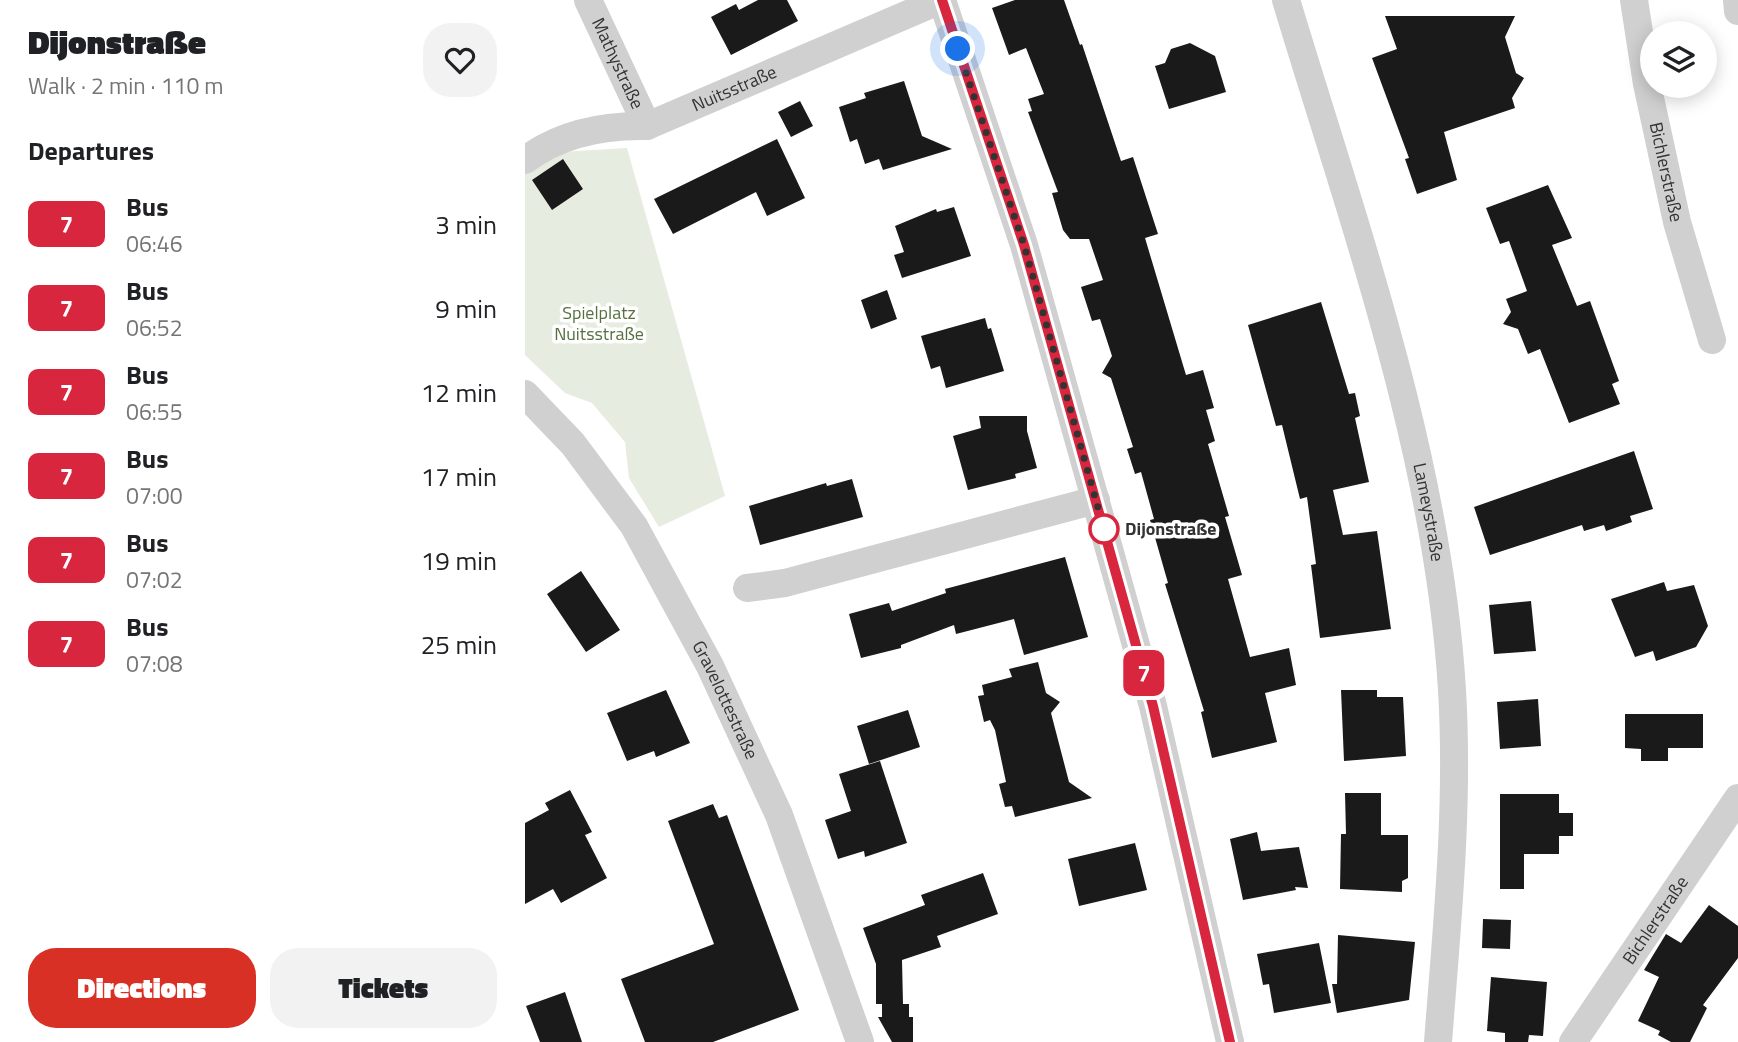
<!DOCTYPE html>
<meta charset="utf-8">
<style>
:root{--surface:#fff;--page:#f2f2f2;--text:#202124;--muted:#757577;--accent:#d93025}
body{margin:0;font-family:"Titillium Web",sans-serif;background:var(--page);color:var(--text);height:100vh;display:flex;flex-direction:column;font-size:26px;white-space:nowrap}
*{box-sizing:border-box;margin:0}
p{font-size:23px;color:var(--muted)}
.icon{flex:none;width:38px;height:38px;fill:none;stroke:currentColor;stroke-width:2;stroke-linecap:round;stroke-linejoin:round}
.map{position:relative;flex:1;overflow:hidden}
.sheet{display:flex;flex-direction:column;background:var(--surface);width:525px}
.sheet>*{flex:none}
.badge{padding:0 14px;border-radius:10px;font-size:24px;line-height:46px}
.buttons{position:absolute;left:1115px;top:21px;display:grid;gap:14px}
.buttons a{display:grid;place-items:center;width:77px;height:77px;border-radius:50%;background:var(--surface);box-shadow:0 4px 18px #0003;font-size:35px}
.you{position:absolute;width:35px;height:35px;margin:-18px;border:5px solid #fff;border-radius:50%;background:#1a73e8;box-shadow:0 0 0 10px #1a73e833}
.map>.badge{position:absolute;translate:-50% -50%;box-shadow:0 0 0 4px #fff}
h2{padding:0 28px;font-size:26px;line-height:63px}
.round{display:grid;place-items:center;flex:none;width:74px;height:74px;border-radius:28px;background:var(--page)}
.head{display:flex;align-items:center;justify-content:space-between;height:119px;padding:0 28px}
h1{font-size:33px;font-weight:800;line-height:52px}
.button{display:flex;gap:14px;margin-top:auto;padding:14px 28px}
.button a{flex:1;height:80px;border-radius:28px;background:var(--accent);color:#fff;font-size:28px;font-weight:800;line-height:80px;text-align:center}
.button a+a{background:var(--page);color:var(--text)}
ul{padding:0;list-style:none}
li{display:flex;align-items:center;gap:21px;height:84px;padding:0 28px}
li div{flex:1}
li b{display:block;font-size:26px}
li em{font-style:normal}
li .badge{min-width:77px;font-weight:700;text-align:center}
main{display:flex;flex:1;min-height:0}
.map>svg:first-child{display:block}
</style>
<main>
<section class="sheet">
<div class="head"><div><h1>Dijonstraße</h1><p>Walk · 2 min · 110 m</p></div><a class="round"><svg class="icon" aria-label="heart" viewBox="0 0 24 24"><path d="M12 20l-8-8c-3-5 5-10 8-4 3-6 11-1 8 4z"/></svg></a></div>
<h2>Departures</h2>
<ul>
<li><span class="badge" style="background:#d7263d;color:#fff">7</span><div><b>Bus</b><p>06:46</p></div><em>3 min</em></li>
<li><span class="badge" style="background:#d7263d;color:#fff">7</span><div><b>Bus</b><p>06:52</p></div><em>9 min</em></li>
<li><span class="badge" style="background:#d7263d;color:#fff">7</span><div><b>Bus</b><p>06:55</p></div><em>12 min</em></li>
<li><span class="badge" style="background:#d7263d;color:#fff">7</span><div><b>Bus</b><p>07:00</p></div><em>17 min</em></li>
<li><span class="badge" style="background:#d7263d;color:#fff">7</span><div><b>Bus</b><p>07:02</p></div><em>19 min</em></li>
<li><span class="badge" style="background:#d7263d;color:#fff">7</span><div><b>Bus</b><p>07:08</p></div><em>25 min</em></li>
</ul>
<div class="button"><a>Directions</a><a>Tickets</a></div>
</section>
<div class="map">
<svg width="1213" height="1042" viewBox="0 0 1213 1042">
<rect width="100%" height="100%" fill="#fff"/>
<path fill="#e6ecdf" d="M102,148L200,496L134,527L104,478L100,442L67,403L40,393L0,355V172L36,152Z"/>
<path fill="#1a1a1a" d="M233,0H262L273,21L206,55L186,17L211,4L214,10Z
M490,0H539L555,45L557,44L596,161L608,157L633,234L620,238L661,375L678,370L689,408L681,410L690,441L683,444L704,516L700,517L717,575L703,579L725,657L764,648L771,685L740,693L752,742L687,758L676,712L679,711L640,584L643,583L625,520L629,519L616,472L610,474L602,449L608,447L586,378L577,373L587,356L575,319L567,321L556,287L578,280L564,239H545L538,230L527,193L533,192L503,112L507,111L503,99L519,94L501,48L484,55L467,8Z
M860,16H990L980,37L991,73L999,78L987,98L990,108L919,132L932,180L892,194L880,159L884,158L847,58L872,49Z
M665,43L690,56L701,92L644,109L630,66L640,63L646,49Z
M379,81L397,136L427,149L358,170L354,159L340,164L332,139L325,142L314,107L341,98L339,93Z
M275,101L288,126L266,137L253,112Z
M252,139L280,198L242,216L231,192L148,234L129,199Z
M38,159L58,189L27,210L7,180Z
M1023,185L1047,238L1027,245L1052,306L1065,301L1094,381L1087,384L1095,404L1044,423L1015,349L1003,354L993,329L978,324L986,312L981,299L1002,291L984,241L975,244L961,208Z
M429,207L446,256L377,278L369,255L379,252L370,226L411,209L412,212Z
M362,290L372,319L346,329L336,300Z
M796,302L824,394L830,393L835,416L830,418L844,482L808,490L818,535L852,531L866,629L795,638L786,565L791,564L782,497L775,499L757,425L751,426L723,325Z
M460,318L463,329L466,328L479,371L421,388L415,366L406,369L396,336Z
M454,416H502V431L512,468L490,474L491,478L443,490L428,436L456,428Z
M1109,451L1128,509L1105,516L1107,522L1081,531L1079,525L1059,531L1057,525L965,555L949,507Z
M327,479L338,517L235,545L224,506L301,483L302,486Z
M540,557L563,637L499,655L489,619L431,634L429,625L376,645V648L336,658L324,614L364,603L367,611L421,593L420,589Z
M56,571L95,630L61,652L22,594Z
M1139,582L1142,591L1169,585L1183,626L1171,647L1131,661L1128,651L1110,657L1086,599Z
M1006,601L1011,651L969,654L964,605Z
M513,662L521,693L535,702L526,713L544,782L567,798L490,817L487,806L480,807L474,784L481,782L470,730L465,720L459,722L453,696L459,695L457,685L487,677L484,669Z
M141,690L165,743L131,757L129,751L102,761L82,713Z
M816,690H852V697H878L881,756L819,761Z
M1013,699L1016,746L975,749L972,702Z
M383,710L395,747L344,764L332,726Z
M1100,714H1178V748H1143V761H1116V749L1100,748Z
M355,761L382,843L340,857L339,851L313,859L300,820L326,811L314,774Z
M45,790L67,832L60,835L82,878L36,903L28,889L0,904V823L24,810L20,803Z
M820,793H856V835H883V878L877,881V892L815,889L816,834H821Z
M975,794H1034V813H1048V836H1034V854H999V889H975Z
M188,804L194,818L202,815L274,1010L188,1042H120L96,979L189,944L143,821Z
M732,832L736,851L774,847L783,888L770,887L771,890L718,900L705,839Z
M610,843L622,890L554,906L543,859Z
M458,873L473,914L412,936L416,947L377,960L378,1004H384V1017H388V1042H367L353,1017H357V1004H351V964L338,928L400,905L396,895Z
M1184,905L1213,926V958L1178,1005L1182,1008L1165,1042H1146L1133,1035L1135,1031L1113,1021L1134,977L1119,970L1141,934L1156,943Z
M958,919L986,920L985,949L957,948Z
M813,935L890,942L884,1000L812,1013L807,984H812Z
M794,943L806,1003L749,1013L744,984L738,985L732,954Z
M966,977L1022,982L1018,1036L1004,1035L1003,1042H980V1033L962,1031Z
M40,992L57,1042H15L1,1006Z"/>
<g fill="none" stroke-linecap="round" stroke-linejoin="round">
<g stroke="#d0d0d0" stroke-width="28">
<path id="s1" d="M63,0L122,126"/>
<path d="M417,0L499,245L628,706L705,1042"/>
<path id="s2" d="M761,0C828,222 913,457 927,690C934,807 922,925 913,1042"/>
<path id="s3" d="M1109,0L1122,84L1152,222L1187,340"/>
<path d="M1212,0L1213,11"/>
<path id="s4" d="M0,160C36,133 78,125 122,126L416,0"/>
<path id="s5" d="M0,394L48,444L109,526L185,666L254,815L335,1042"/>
<path d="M222,588L260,583L571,500"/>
<path id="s6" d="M1048,1042L1213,798"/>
</g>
</g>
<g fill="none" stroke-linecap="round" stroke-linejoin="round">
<g stroke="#fff" stroke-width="16">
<path id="line" d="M417,0L499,245L628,706L705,1042"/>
</g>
<use href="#line" stroke="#d7263d" stroke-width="10"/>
<path stroke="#333" stroke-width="7" stroke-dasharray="0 12.6" d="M433,49L499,245L579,529"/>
</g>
<circle fill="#fff" stroke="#d7263d" stroke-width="3.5" cx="579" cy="529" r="14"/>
<g text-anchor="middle" stroke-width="7" stroke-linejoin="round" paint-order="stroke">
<g font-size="18" fill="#333" stroke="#fff">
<text dy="6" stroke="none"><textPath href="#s1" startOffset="70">Mathystraße</textPath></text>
<text dy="6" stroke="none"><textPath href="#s4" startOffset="224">Nuitsstraße</textPath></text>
<text dy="6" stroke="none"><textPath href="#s3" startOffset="175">Bichlerstraße</textPath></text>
<text dy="6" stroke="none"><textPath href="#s2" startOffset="532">Lameystraße</textPath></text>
<text dy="6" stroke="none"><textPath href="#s5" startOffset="368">Gravelottestraße</textPath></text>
<text dy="6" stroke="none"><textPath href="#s6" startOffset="147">Bichlerstraße</textPath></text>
</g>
<g font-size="18" fill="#56703f" stroke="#fff">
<text x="74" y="319">Spielplatz<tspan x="74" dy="21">Nuitsstraße</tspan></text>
</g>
<g font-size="18" font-weight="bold" fill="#333" stroke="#fff" text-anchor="start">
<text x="600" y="535">Dijonstraße</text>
</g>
</g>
</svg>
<div class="buttons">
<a><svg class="icon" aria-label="layers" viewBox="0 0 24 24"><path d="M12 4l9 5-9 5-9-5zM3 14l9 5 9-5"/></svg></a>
</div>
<div class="you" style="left:433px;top:49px"></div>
<b class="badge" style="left:619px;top:673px;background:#d7263d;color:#fff">7</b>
</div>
</main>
